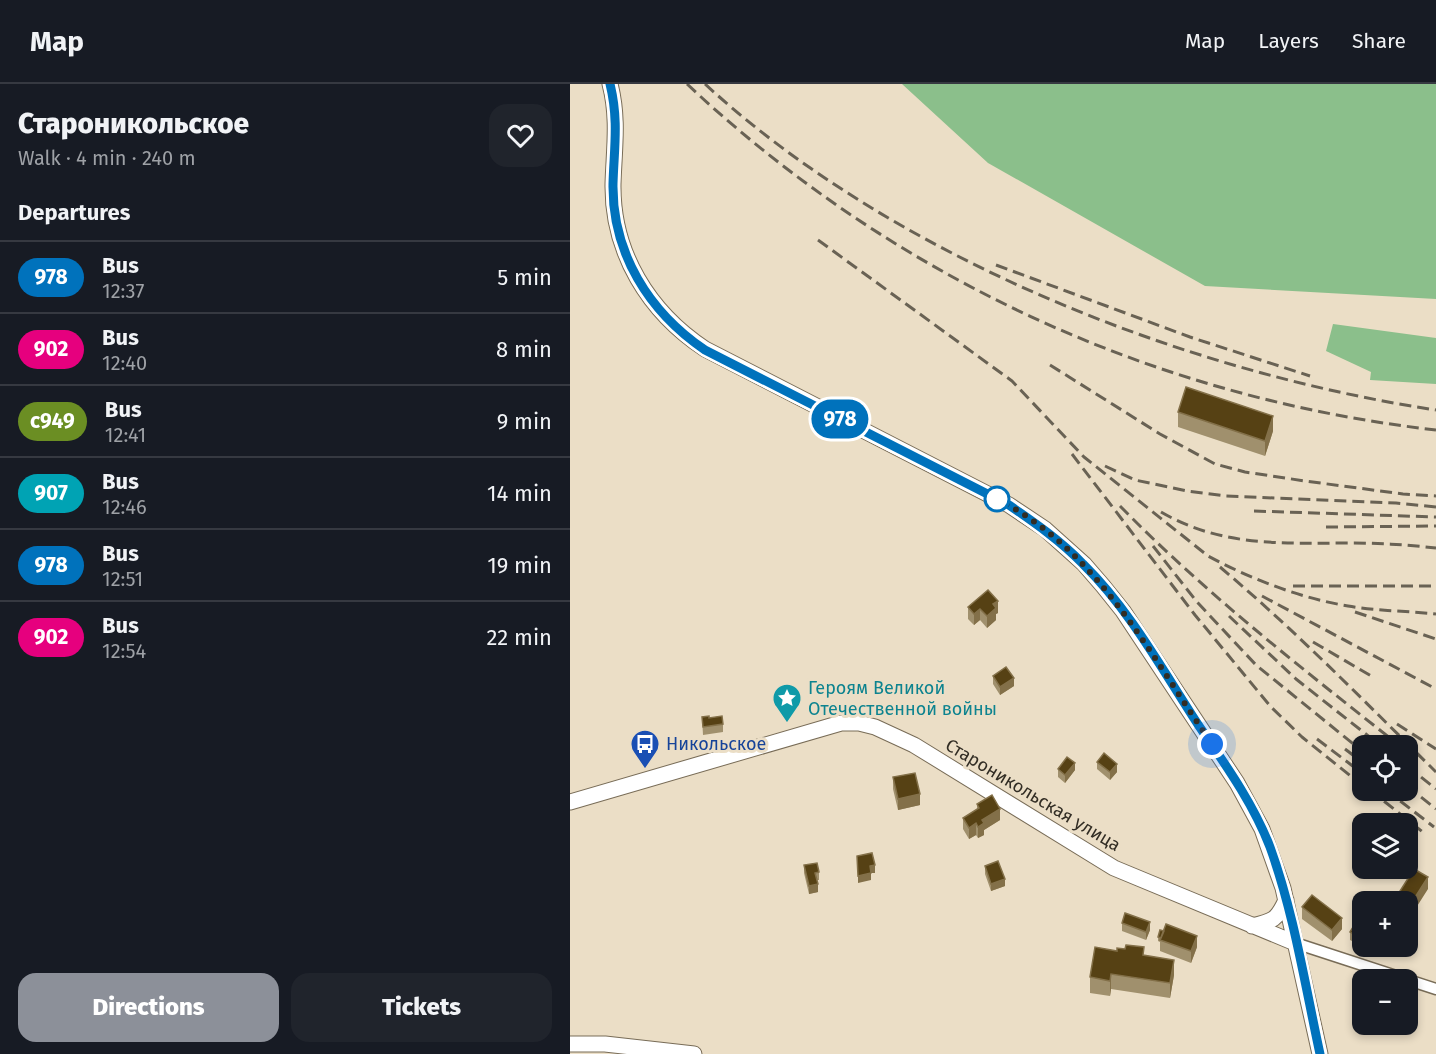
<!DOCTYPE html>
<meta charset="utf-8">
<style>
:root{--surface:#171b24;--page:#20242c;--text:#f1f3f6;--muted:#9ea1a6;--line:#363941;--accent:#8c9099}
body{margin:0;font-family:"Fira Sans",sans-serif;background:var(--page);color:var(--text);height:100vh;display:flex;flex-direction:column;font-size:22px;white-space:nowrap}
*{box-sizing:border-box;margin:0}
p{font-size:20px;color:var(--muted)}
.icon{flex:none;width:33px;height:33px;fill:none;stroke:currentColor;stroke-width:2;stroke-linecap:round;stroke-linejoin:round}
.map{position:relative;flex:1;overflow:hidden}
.details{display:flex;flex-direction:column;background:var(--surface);width:570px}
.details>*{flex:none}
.badge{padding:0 12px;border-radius:20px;font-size:21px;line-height:39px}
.buttons{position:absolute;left:782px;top:651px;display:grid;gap:12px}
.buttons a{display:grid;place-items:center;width:66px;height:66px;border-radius:12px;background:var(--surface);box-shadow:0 3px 9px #0003;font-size:30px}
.you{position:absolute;width:30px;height:30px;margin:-15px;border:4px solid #fff;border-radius:50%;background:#1a73e8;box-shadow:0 0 0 9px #1a73e833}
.map>.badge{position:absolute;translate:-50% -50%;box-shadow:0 0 0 3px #fff}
h2{padding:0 18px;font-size:22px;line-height:54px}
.round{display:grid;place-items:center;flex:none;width:63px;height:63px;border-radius:18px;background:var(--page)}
.summary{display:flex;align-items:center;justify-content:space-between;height:102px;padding:0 18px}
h1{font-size:28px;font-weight:800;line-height:45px}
.primary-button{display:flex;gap:12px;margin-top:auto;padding:12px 18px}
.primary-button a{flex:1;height:69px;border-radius:18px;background:var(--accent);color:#fff;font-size:24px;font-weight:800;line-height:69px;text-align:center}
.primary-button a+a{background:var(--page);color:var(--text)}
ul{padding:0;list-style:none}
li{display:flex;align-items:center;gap:18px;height:72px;padding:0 18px;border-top:2px solid var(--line)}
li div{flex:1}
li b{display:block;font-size:22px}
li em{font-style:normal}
li .badge{min-width:66px;font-weight:700;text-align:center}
header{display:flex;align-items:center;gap:36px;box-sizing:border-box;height:84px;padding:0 30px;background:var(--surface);border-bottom:2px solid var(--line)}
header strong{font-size:28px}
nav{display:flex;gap:33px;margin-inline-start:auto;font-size:21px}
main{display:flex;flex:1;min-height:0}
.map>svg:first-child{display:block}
</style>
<header>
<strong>Map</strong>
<nav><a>Map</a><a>Layers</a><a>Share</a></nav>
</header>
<main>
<section class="details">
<div class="summary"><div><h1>Староникольское</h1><p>Walk · 4 min · 240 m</p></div><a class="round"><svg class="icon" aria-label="heart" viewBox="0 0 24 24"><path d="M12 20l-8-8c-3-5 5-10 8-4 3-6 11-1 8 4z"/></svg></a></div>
<h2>Departures</h2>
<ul>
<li><span class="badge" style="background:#0072bc;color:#fff">978</span><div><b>Bus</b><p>12:37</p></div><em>5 min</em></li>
<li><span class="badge" style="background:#e6007e;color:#fff">902</span><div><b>Bus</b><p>12:40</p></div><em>8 min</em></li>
<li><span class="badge" style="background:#6b8e23;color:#fff">с949</span><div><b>Bus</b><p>12:41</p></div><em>9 min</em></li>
<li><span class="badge" style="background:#00a3b4;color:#fff">907</span><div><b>Bus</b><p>12:46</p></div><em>14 min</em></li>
<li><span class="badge" style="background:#0072bc;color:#fff">978</span><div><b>Bus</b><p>12:51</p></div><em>19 min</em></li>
<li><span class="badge" style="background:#e6007e;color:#fff">902</span><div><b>Bus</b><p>12:54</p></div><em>22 min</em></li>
</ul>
<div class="primary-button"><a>Directions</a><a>Tickets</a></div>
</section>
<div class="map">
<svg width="866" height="970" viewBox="0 0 866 970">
<rect width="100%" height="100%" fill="#ebdec6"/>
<path fill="#8bbf8b" d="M332,0H866V215L635,202L418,79Z
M763,240L866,254V300L800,296L801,288L756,267Z"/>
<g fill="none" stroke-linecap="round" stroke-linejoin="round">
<g stroke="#786c57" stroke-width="13">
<path id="street" d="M725,859L866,905"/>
</g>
<g stroke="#786c57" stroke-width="17">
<path id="secondary" d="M40,0C49,35 44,65 43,100C42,169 79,228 135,265L439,421L475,445L514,480L533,502L553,527L667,699L692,745L713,804L750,970
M0,718L271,639H289L305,643L344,661L544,784L725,859
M682,842C703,837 707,836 716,816
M0,960H35L124,970"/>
</g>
<use href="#street" stroke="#fff" stroke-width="10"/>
<use href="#secondary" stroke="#fff" stroke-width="15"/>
<path stroke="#696254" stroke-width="3" stroke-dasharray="12 6" stroke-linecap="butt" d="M117,0C324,194 584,314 866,346
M135,0C324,174 614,288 866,326
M248,156L442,297L514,373L638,472C681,495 730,514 778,522C807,527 837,527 866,530
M426,181L620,253L740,292
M480,281L590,350L645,380L675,388L735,397L833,410L866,412
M502,370L625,531L701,623L732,653L792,701
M535,382L565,396L617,407L656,412L826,419L866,423
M550,422C636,510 734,586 830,662
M684,427L866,433
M591,428C653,464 715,459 783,459C811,459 838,461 866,464
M756,443L866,442
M583,462L627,518L686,581L792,667
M650,483C726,547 795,618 866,688
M723,502H866
M692,512L866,605
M785,528L866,555
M659,532L726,595L811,662
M743,558L803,593
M827,640L866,665
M747,655L792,689
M775,665L792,678
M837,682L866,705
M837,702L866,725
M800,706L854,749
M816,706L864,743"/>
</g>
<path fill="#a0906d" d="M608,328L703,347L695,372L608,343Z
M418,506L428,529L426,530V536L417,544L410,536L404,541L398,535V523Z
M423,592L444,602L430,611L423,600Z
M132,633L139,634L153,640V648L133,651Z
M527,678L547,688L540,696L527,685Z
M488,685L505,686L495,699L488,693Z
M323,693L350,721L328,726L323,705Z
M407,720L430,736L414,746V751L408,754L406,751L399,755L393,745V734L407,725Z
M234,781L249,788V796H247L248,808L239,810L234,789Z
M415,782L435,802L421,807L415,790Z
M732,823L772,845L762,857L732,835Z
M792,837V862L780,856V848L789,842Z
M552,839L580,846L576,856L552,847Z
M588,853L627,863L621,879L590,867V858L588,857Z
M547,867L574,871L604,891L600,914L541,905L540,912L520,909V893Z"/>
<path fill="#837049" d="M703,332V347L695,372V357Z
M428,517V529L426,530V536L417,544V532L423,520Z
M410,525V536L404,541V530Z
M444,594V602L430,611V603Z
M505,679V686L495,699V691Z
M547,680V688L540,696V688Z
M350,710V721L328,726V715Z
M430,725V736L414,746V751L408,754V743L412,736Z
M406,739V751L399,755V744Z
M305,781V789H301V796L288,799V792L300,782Z
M858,793V805L837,838V826Z
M435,795V802L421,807V800Z
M248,800V808L239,810V802Z
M772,834V845L762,857V846Z
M580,838V846L576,856V848Z
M627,852V863L621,879V867Z
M604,876V891L600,914V899Z
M541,890V905L540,912V897Z"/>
<path fill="#564114" stroke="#837049" stroke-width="1.5" d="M616,303L703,332L695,357L608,328Z
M418,506L428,517L423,520L426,524L417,532L410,525L404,530L398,523Z
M436,583L444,594L430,603L423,592Z
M139,632V634L152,632L153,640L133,643L132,633Z
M534,669L547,680L540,688L527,678Z
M497,673L505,679L495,691L488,685Z
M345,689L350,710L328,715L323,693Z
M422,711L430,725L412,736L414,739L408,743L406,739L399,744L393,734L409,724L407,720Z
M302,769L305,781L300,782L301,789L288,792L287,772Z
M428,777L435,795L421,800L415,782Z
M247,779L249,788L245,789L248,800L239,802L234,781Z
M844,785L858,793L837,826V818H823Z
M742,811L772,834L762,846L732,823Z
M555,829L580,838L576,848L552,839Z
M792,837V854L780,848L785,840L789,842Z
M596,840L627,852L621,867L590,856Z
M590,846L594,847L591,854L588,853Z
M556,861L574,863L573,871L604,876L600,899L541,890L540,897L520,893L525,863L547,867V864L555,865Z"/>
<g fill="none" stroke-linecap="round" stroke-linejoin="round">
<g stroke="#fff" stroke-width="14">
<path id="line" d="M40,0C49,37 44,64 43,100C42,169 79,228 135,266L439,421C465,439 491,457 513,480C560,526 593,587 629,642C655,680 683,719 700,763C724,829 735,901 750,970"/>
</g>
<use href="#line" stroke="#0072bc" stroke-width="9"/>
<path stroke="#322d24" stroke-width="6" stroke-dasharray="0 10.8" d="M427,415C528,466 580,571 642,660"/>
</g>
<defs>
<g id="sight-pin" transform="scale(1.5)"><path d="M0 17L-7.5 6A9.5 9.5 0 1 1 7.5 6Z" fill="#0f9aa8" stroke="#ebdec6"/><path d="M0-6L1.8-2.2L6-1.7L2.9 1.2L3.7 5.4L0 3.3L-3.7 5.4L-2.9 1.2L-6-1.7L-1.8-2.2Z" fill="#fff"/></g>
<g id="bus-pin" transform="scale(1.5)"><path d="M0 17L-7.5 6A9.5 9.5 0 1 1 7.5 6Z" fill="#1a4fb4" stroke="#ebdec6"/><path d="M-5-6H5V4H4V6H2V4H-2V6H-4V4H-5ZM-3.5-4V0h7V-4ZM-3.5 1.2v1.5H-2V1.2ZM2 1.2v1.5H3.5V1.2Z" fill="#fff"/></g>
</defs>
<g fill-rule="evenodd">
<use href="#sight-pin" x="217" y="614"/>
<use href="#bus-pin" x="75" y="660"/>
</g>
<circle fill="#fff" stroke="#0072bc" stroke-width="3" cx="427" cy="415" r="12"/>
<g text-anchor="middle" stroke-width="6" stroke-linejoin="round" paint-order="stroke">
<g font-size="18" fill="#0d838f" stroke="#ebdec6" text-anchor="start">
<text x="238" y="610">Героям Великой<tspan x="238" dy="21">Отечественной войны</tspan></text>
</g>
<g font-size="18" fill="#164399" stroke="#ebdec6" text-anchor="start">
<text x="96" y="666">Никольское</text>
</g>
<g font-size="18" fill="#322d24" stroke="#ebdec6">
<text transform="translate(463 711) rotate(31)" y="6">Староникольская улица</text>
</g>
</g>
</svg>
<div class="buttons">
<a><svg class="icon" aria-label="locate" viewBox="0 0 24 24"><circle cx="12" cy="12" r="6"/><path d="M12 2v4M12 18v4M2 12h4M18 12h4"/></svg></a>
<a><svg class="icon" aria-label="layers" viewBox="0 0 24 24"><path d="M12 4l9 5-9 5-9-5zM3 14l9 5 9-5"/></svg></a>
<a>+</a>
<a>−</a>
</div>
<div class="you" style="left:642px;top:660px"></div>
<b class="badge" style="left:270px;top:335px;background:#0072bc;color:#fff">978</b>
</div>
</main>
